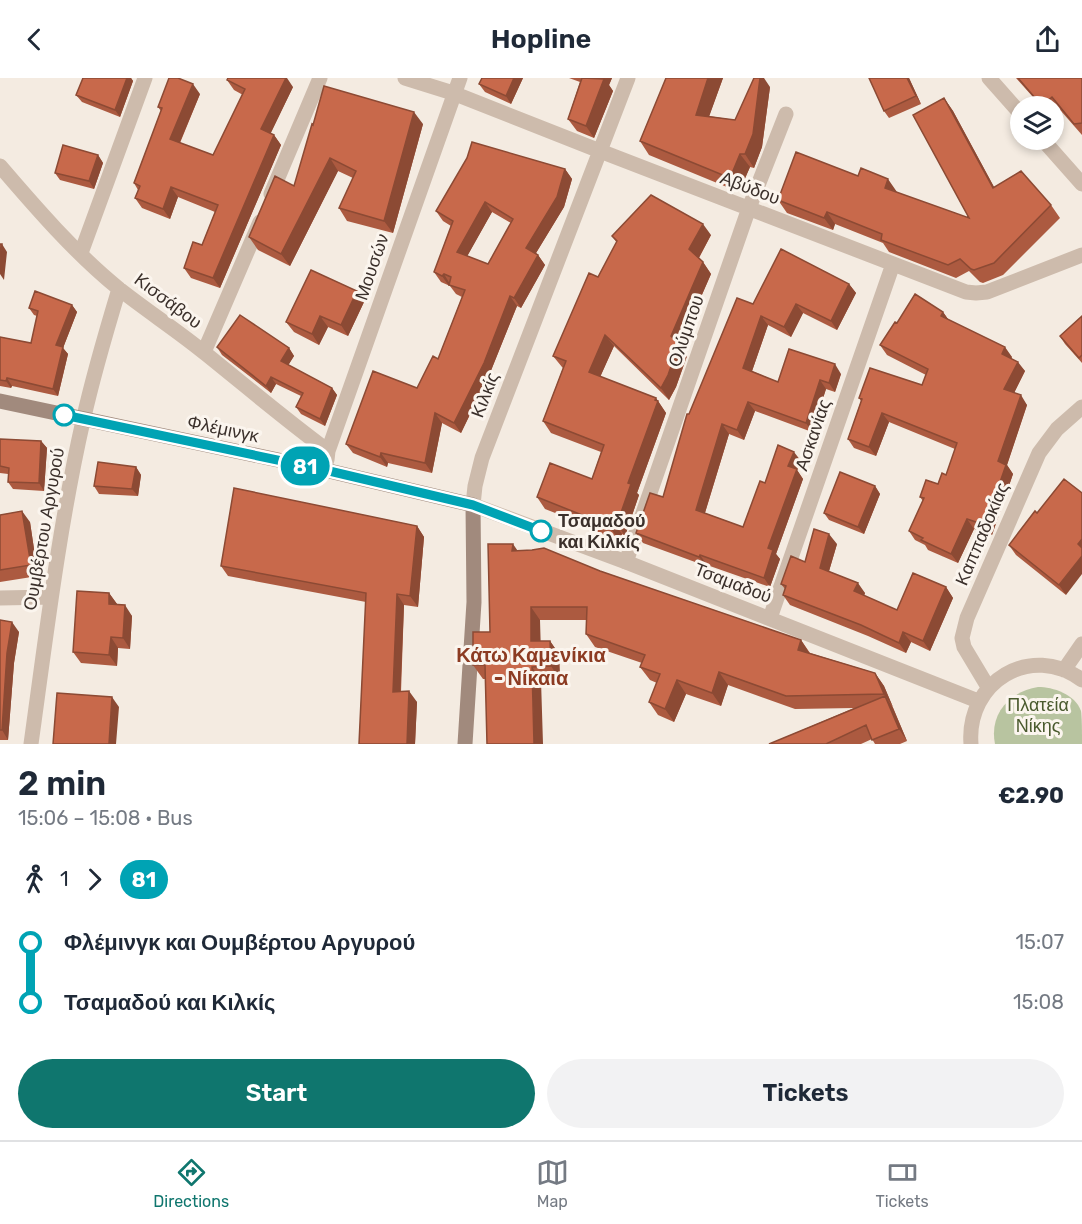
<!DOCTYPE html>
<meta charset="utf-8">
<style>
:root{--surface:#fff;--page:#f2f2f3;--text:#1f2937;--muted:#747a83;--line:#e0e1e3;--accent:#0f766e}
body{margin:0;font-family:Rubik,sans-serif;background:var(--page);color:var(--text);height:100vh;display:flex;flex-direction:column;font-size:22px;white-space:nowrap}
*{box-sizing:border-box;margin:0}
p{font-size:20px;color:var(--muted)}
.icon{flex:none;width:33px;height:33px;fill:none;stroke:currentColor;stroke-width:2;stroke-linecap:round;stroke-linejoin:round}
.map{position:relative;height:666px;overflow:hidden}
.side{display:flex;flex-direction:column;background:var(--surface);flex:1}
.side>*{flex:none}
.badge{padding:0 12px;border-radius:20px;font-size:21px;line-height:39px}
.controls{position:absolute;left:1010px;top:18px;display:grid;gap:12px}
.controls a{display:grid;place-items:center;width:54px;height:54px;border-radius:50%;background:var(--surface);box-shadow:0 3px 9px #0003;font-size:30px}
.map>.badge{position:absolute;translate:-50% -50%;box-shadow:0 0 0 3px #fff}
.legs{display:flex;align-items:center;gap:9px;height:66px;padding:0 18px;font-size:20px}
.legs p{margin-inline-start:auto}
.overview{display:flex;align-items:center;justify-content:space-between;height:102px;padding:0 18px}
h1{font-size:33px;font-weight:600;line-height:45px}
.primary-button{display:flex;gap:12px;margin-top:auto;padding:12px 18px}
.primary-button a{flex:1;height:69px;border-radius:36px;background:var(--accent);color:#fff;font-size:24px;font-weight:600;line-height:69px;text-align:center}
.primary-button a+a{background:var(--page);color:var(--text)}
ul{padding:0 18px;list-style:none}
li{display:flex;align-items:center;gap:21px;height:60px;font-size:22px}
li i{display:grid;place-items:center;width:9px;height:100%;margin:0 8px;background:currentColor}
li i::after{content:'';width:15px;height:15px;margin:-8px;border:4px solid;border-radius:50%;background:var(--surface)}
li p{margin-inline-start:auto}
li:first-child i{background:linear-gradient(#0000 50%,currentColor 0)}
li:last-child i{background:linear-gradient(currentColor 50%,#0000 0)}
header{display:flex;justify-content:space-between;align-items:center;height:78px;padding:0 18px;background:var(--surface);font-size:27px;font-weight:600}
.tabs{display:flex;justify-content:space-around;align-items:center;height:84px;border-top:2px solid var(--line);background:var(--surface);font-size:16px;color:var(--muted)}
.tabs a{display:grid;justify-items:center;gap:3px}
.tabs .selected{color:var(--accent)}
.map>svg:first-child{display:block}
</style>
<header><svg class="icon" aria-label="back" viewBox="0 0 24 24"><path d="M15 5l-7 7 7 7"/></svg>Hopline<svg class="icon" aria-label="share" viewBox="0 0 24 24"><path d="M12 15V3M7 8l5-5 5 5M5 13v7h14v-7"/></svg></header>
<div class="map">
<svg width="1082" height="666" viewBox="0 0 1082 666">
<rect width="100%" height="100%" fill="#f4ebe1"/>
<path fill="#b8c4a0" d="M1038,609C1053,609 1075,616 1081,633C1082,640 1082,657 1082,666H995C989,636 1009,614 1038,609Z"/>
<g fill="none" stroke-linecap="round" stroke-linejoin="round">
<path stroke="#cdbbac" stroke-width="15" d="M405,0L453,15L600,73L966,214L976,215L987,214L1082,177
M989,0L1020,35
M1043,62L1082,106
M0,88C36,130 75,175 118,210C147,233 178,253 206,276C247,309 286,342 328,373
M271,116L320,0
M81,175L145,0
M204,274L260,144
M327,382L328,373L460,0
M473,427L475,408L482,380L628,0
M626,484L749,130L786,36
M0,520L51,519
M770,540L893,186
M988,609L964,569L962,560L967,540L1039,375L1057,351L1082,329
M31,666C46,558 59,449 83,343C93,298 106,254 119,211"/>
<path stroke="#cdbbac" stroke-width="15" d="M473,427L626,484L978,623
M1064,592L1082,566
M971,666C966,604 1031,564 1082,602"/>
<path stroke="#a18a7d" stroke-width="15" d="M0,323L325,392L473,427L474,524L465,666"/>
</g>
<path fill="#ac5a40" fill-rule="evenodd" d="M83,0H131L133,3L120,39L82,24L76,17Z
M523,0L511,26L485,14L479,6Z
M569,0H612L609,7L613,13L594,60L577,53L568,41L580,4Z
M666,0H723L709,38L735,42L770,9L762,69L754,90L750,89L739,114L649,77L640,63Z
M869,0H909L921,26L889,40L884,33Z
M1016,0H1082V57L1061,33L1053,40V28H1041Z
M227,2L293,9L270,56L274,57L281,67L220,210L191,200L184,190L202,167L215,134L178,119L170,141L142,130L135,120L138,112L134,105L161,33L158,29L200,16L180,65L213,77L243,17L234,12Z
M944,20L953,33L994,109L1051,127L1060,140L1003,197L983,205L980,204L969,193L956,200L889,174L883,165L835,146L833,152L787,135L778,122L969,140Z
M423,46L393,155L347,143L339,130L353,100L338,93L290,188L258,172L249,159L294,108L313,47Z
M98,77L103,85L94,111L60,102L55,95Z
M565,91L572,101L564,129L536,175L538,177L545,187L521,230L517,228L490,295L461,355L442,345L432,395L388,385L387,389L353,375L346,366L417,310L438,281L462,219L456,216L450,208L441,204L434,194L451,148L443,143L436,133ZM492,134L511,145L488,186L467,178Z
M711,157L699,180L703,184L711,196L680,267L687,278L676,309L669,322L614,268L600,299L656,320L666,335L637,415L639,417L625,458L622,456L620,463L594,453L591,449L545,431L537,419L592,401L601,374L551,355L543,343L563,290L562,289L553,278L617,165L612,158Z
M849,206L856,215L837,252L803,235L791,259L768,247L752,293L778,304L841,296L835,314L826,311L812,354L755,333L744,362L729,356L705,435L743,449L765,405L801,383L797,392L803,401L776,476L780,481L770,509L707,487L706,488L643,465L636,455L663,419L689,336L753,226Z
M364,224L348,258L328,249L319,267L294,254L286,244Z
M72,227L77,234L63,270L68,276L58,318L12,308L11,310L0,308V259L31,265L37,238L34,237L29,230Z
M943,234L948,241L1012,279L1011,280L1025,293L1014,315L1027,327L1007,387L1013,396L992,457L974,451L958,485L928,472L925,467L915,462L909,453L923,423L920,419L938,406L946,397L955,371L889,344L876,378L854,370L848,361L861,323L859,320L922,307L926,297L887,277L880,267L897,245Z
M1082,238V285L1065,266L1060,258Z
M217,269L289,270L294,278L288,287L332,310L337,317L325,348L301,336L296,329L301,318L276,306L271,315L222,277Z
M0,361L41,363L47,370L44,413L13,411L8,404V396L0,395Z
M136,389L141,397L138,418L99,416L94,408Z
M875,408L880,416L864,456L829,442L824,435Z
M1035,433L1066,517L1016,477L1009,467Z
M0,437L30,444L38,498L0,504Z
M417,448L424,459L418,529L404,527L401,614L417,624L415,666H359L366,524L228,498L221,488Z
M837,466L829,493L865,515L864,518L897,532L946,509L953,520L930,573L911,564L906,575L868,558L790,527L783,517L785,511L781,506L805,484Z
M517,472L600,493L801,562L810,575L875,595L884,608L907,663L900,666H875L872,661L861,666H769L854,630L795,631L728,607L721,628L686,616L674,644L658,637L649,624L657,605L650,602L640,589L642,585L595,569L586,556L587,542H540V563H550L559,576L560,602L483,601L473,587L490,554Z
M109,515L117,526L132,538L130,571L118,570L117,588L81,585L73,574Z
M0,542L19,554L14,585L8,662H0Z"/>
<path fill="#8c4a34" d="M127,0H131L133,3L120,39L115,32Z
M286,0H287L293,9L268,61L261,51Z
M514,0H523L511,26L506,18Z
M600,0H612L609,7L613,13L594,60L586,48Z
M708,0H723L705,50L696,37Z
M760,0H764L770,9L762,69L754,90L745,76Z
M907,0H909L921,26L916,18Z
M193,6L200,16L177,71L170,61Z
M944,20L953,33L1001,122L993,110Z
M414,34L423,46L393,155L384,143Z
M274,57L281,67L220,210L213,200Z
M740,76L750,89L739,114L730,100Z
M98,77L103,85L94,111L89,103Z
M330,80L338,93L290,188L281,176Z
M565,91L572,101L564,129L533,180L526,170Z
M888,101L897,114L885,110Z
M171,109L178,119L170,141L163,131Z
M485,124L492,134L464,184L457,174Z
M827,134L835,146L833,152L824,140Z
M703,146L711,157L697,183L689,171Z
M2,166L7,174L4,202L0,196V181Z
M538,177L545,187L521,230L514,220Z
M703,184L711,196L680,267L687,278L676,309L669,322L661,310L671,258Z
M444,196L450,206L449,207V208L442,198Z
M849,206L856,215L837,252L831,243Z
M357,213L364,224L348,258L341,247Z
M510,218L517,228L490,295L461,355L454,345Z
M796,226L803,235L791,259L784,249Z
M72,227L77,234L63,270L68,276L58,318L53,311L56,267Z
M943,234L950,244L941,238Z
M320,238L328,249L319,267L312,256Z
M761,238L768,247L750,299L743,290Z
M605,257L614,268L597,306L589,294Z
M1005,269L1012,279L1009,285L1002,276Z
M289,270L294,278L286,291L281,283Z
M1018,284L1025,293L1011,321L1004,311Z
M835,286L841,296L835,314L829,305Z
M271,299L276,306L271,315L266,308Z
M7,300L12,308L11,310L6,303Z
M820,302L826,311L812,354L806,345Z
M332,310L337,317L325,348L320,341Z
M1021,317L1027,327L1007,387L1013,396L992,457L985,447L998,383Z
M656,320L666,335L637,415L639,417L625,458L617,446L628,405Z
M748,324L755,333L744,362L737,352Z
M435,335L442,345L432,395L425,385Z
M882,335L889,344L876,378L869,369Z
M722,346L729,356L703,441L696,432Z
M41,363L47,370L44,413L39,405Z
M794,374L801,383L797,392L803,401L776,476L780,481L770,509L764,500L768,470L788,388Z
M381,375L388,385L387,389L380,379Z
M136,389L141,397L138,418L132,411Z
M875,408L880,416L864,456L858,449Z
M22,433L30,444L38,498L31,487Z
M967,441L974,451L958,485L951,476Z
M614,445L622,456L620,463L611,451Z
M417,448L424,459L418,529L410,518Z
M829,456L837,466L827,500L820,490Z
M1082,461V473L1078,466Z
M513,466L522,479L512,473Z
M700,477L707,487L706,488L699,479Z
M1082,478V496L1066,517L1059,507Z
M858,505L865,515L861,524L854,513Z
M946,509L953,520L930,573L923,563Z
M109,515L117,526L116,537L109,526Z
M397,516L404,527L400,624L393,614Z
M125,527L132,538L130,571L123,560Z
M531,529L540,542L541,576L531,563Z
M12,544L19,554L14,585L8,662L2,652L7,575Z
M903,554L911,564L906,575L899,565Z
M111,559L118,570L117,588L109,577Z
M801,562L810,576L798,572Z
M550,563L559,576L560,602L551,588Z
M532,589L541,602L543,666H534Z
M719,594L728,607L721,628L712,615Z
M875,595L884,608L893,629L884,616Z
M677,602L686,616L674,644L665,631Z
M409,613L417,624L415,666H407Z
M885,618L893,630L907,663L899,651Z
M112,619L119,629L116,666H109Z"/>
<path fill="#c8694b" stroke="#8c4a34" stroke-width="1.5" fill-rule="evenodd" d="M83,0H127L115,32L76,17Z
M169,0H178L193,6L170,61L213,77L245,11L227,2L228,0H286L261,51L274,57L213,200L184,190L193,164L202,167L218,127L171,109L163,131L135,120L140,108L134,105L162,30L158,29Z
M482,0H514L506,18L479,6Z
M582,0L604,1L586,48L568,41Z
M666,0H708L696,37L735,42L754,0H760L753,56L745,76H740L730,100L640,63Z
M869,0H907L916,18L884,33Z
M1018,0H1082V45L1074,46L1052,19L1042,28Z
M324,8L414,34L384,143L339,130L356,93L330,80L281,176L249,159L275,98L294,108L312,46L313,47Z
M944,20L993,110L1021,93L1051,127L994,185L974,192L971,191L960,181L948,187L881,162L882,156L827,134L824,140L778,122L796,74L858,98L861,90L888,101L885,110L969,140L913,37Z
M472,64L565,91L557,119L526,170L538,177L514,220L510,218L484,285L454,345L435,335L425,385L381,375L380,379L346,366L373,293L417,310L433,278L438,281L465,212L449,207L451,199L444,196L442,198L434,194L453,143L436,133L467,80ZM485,124L513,141L488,186L457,174Z
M63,67L98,77L89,103L55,95Z
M651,117L703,146L689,171L703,184L671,258L679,266L668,297L661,310L605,257L589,294L656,320L655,322L658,323L628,405L631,406L617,446L614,445L611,451L586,441L587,439L537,419L550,385L592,401L604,367L543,343L566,283L553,278L589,195L598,199L617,163L612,158Z
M0,166H2L0,181Z
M781,171L849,206L831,243L796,226L784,249L761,238L743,290L778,304L789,271L835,286L829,305L820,302L806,345L748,324L737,352L722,346L696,432L743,449L760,403L765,405L778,367L794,374L788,388L797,391L768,470L773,472L764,500L700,477L699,479L636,455L650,415L663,419L687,336H689L737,220L753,226Z
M311,192L357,213L341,247L320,238L312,256L286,244Z
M35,213L72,227L56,267L63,269L53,311L7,300L6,303L0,302V259L31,265L38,233L29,230Z
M915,216L943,234L941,238L1005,269L1002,276L1018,284L1004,311L1021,317L998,383L1006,387L985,447L967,441L951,476L921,462L923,460L909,453L924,420L920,419L926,402L938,406L942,395L946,397L957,365L882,335L869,369L848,361L862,321L859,320L870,290L922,307L928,291L880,267L895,244L897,245Z
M240,237L289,270L281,283L332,310L320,341L296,329L303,315L271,299L266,308L217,269Z
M1082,238V277L1079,280L1060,258Z
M0,361L41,363L39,405L8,404L9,390L0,388Z
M98,384L136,389L132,411L94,408Z
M840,394L875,408L858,449L824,435Z
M1064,401L1082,415V461L1078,466L1082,470V478L1059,507L1009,467L1035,433L1037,435Z
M234,410L417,448L410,518L397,516L393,614L409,613L407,666H359L366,515L221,488Z
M22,433L31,487L0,492V437Z
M814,451L829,456L820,490L858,505L854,513L897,532L913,495L946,509L923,563L903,554L899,565L861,547L783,517L786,508L781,506L791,478L805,484Z
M488,466H513L512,473L532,472L544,470L600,493L801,562L798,572L875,595L884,616L786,618L719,594L712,615L677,602L665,631L649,624L660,596L640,589L645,577L586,556L587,529H531V563H550L551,588L532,589L534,666H487L485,587H473V554H490Z
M77,513L109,515V526L125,527L123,560L111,559L109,577L73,574Z
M0,542L12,544L7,575L2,652H0Z
M57,615L112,619L109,666H53Z
M885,618L899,651L872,662L866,647L826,666H769Z"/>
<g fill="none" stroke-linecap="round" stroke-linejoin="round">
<g stroke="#fff" stroke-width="14">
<path id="line-1" d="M64,337L325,392L473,427L541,453"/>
</g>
<use href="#line-1" stroke="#00a3b4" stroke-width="9"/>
</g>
<g fill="#fff" stroke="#00a3b4" stroke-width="3">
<circle cx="64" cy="337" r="10"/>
<circle cx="541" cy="453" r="10"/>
</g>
<g text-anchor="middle" stroke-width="6" stroke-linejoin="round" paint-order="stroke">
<g font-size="18" fill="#3b302b" stroke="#fbf5ee">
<text transform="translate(750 110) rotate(21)" y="6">Αβύδου</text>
<text transform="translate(372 189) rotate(-71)" y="6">Μουσών</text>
<text transform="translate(168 223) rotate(37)" y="6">Κισσάβου</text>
<text transform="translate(686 253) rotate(-71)" y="6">Ολύμπου</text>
<text transform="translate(485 317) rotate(-69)" y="6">Κιλκίς</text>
<text transform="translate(223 351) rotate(12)" y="6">Φλέμινγκ</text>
<text transform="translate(813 357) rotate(-71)" y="6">Ασκανίας</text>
<text transform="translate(44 451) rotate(-80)" y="6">Ουμβέρτου Αργυρού</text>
<text transform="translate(982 456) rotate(-67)" y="6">Καππαδοκίας</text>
<text transform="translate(733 505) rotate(21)" y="6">Τσαμαδού</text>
</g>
<g font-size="18" font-weight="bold" fill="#3b302b" stroke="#fbf5ee" text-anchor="start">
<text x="558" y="449">Τσαμαδού<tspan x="558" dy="21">και Κιλκίς</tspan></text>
</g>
<g font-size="18" fill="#4a5a2e" stroke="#fbf5ee">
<text x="1038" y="633">Πλατεία<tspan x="1038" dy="21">Νίκης</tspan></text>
</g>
<g font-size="20" font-weight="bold" fill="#8c3b22" stroke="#fbf5ee">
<text x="531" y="584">Κάτω Καμενίκια<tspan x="531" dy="23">- Νίκαια</tspan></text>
</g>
</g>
</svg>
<div class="controls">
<a><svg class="icon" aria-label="layers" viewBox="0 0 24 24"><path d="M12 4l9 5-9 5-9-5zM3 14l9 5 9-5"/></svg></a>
</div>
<b class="badge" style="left:305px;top:388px;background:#00a3b4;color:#fff">81</b>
</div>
<section class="side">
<div class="overview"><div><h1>2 min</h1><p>15:06 – 15:08 · Bus</p></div><b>€2.90</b></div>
<div class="legs"><svg class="icon" aria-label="walk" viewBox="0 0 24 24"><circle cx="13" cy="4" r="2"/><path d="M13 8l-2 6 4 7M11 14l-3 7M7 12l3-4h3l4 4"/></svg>1<svg class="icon" aria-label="forward" viewBox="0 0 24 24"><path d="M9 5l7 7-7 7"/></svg><b class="badge" style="background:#00a3b4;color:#fff">81</b></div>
<ul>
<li><i style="color:#00a3b4"></i><b>Φλέμινγκ και Ουμβέρτου Αργυρού</b><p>15:07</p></li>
<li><i style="color:#00a3b4"></i><b>Τσαμαδού και Κιλκίς</b><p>15:08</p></li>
</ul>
<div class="primary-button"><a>Start</a><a>Tickets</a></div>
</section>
<nav class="tabs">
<a class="selected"><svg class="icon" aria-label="directions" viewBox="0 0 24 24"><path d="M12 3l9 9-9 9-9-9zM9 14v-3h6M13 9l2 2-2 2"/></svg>Directions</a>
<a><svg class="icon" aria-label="map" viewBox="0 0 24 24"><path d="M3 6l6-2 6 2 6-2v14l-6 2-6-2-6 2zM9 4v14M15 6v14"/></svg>Map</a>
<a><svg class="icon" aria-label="tickets" viewBox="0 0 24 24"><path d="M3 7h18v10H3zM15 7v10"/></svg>Tickets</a>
</nav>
